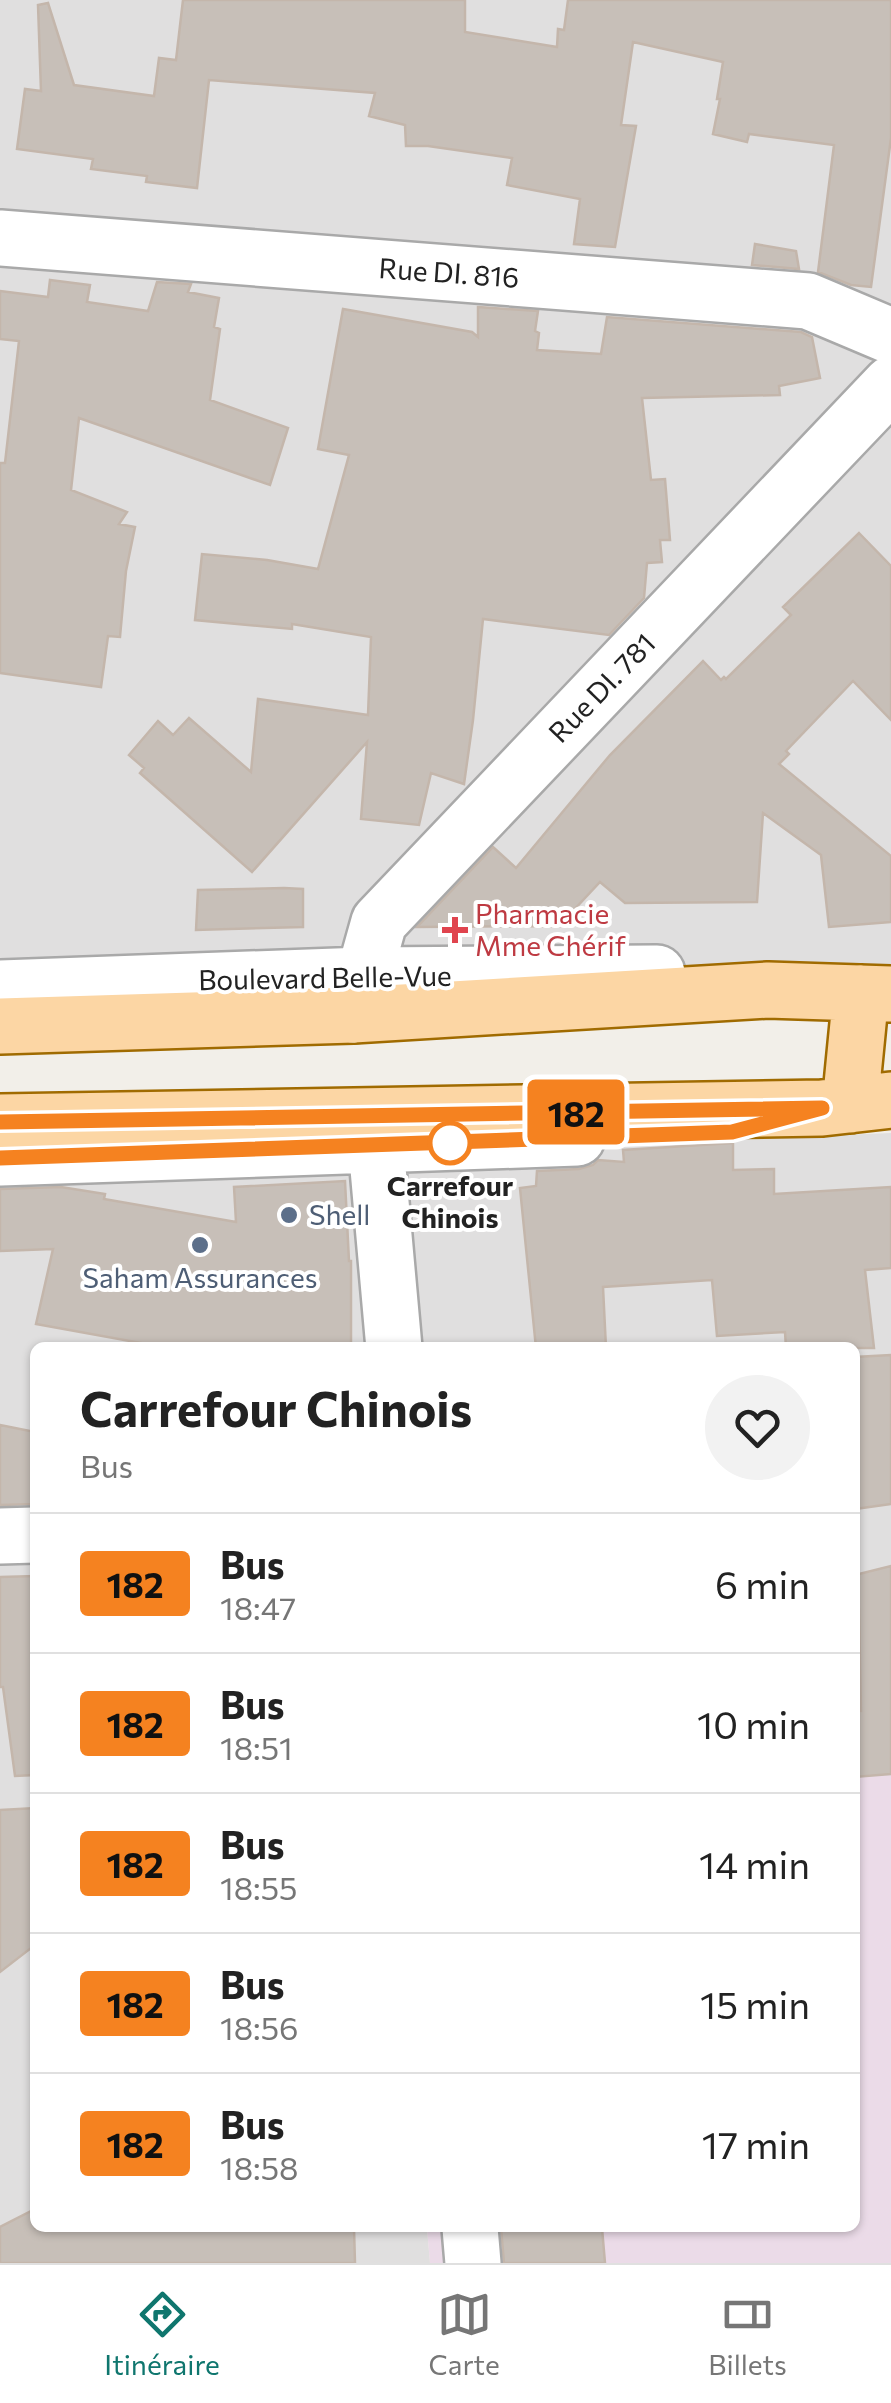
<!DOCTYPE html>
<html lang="fr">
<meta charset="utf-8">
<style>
:root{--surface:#fff;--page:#f2f2f2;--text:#222;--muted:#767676;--line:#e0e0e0;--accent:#0f766e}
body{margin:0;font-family:Commissioner,sans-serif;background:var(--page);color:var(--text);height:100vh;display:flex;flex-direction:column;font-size:38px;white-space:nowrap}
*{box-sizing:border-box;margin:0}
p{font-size:32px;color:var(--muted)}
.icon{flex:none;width:55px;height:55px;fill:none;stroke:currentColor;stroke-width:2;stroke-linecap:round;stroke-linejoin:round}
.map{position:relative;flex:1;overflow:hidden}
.details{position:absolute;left:30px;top:1342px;width:830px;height:890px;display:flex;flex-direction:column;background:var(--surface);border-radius:15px;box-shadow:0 2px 8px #0004}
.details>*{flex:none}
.badge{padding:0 20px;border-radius:8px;font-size:35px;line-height:65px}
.map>.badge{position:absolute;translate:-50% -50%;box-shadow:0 0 0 5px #fff}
.round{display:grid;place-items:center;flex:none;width:105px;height:105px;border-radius:52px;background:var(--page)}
.summary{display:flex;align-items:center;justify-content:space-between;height:170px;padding:0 50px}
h1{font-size:48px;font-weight:700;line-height:75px}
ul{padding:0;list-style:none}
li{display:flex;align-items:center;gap:30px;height:140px;padding:0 50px;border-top:2px solid var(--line)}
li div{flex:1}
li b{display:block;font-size:38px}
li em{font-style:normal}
li .badge{min-width:110px;font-weight:700;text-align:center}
.menu{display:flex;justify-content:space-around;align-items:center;height:140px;border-top:2px solid var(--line);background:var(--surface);font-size:28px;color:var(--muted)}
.menu a{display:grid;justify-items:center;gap:5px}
.menu .selected{color:var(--accent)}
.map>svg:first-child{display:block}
</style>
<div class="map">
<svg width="891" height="2263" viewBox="0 0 891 2263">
<rect width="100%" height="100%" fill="#f2efe9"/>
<path fill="#e0dfdf" d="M0,0H891V986L0,992Z
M891,1133V1668L855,1671V1348H35V2228H427L430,2263H0V1169Z"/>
<path fill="#ebdbe8" d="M891,1668V2263H430L427,2228H855V1671Z"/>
<path fill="#c7bfb8" stroke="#c4b6ab" stroke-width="2.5" d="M183,0H465V32L557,47L558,29L564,30L568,0H891V138L871,287L851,285L818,272L834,145L749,134L747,142L713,134L720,99H717L723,62L633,42L621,125L636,126L615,247L574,244L580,199L507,185L512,158L428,146H406L405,125L369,116L375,93L209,80L197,188L146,182L147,176L91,169L93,159L17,149L25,89L41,91L38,5L48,3L74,85L154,96L159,58L176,60Z
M755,244L796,251L799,269L752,265Z
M50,280L90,285L87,302L148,311L157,282L191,284L188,292L219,298L214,327L220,329L210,400L288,428L270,485L79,418L71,490L127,512L119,524L135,527L126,571L120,637L108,636L101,687L0,673V463H5L19,341L0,339V291L48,297Z
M478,307L538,311L535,331L539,333L537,350L601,354L607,317L801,332L812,337L820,378L779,386L780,395L642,398L651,480L665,479L670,540H660L662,562L647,563L644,598L609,635L483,619L473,720L464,784L431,773L419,825L361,819L367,742L252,872L140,773L144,768L129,755L158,721L173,735L189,718L251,772L258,699L368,715L371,637L292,624V629L195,620L202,554L267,560L318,569L349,455L318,449L343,309L472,332L478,337Z
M859,533L891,566V720L853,681L786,751L789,754L779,764L891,856V922L829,927L821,855L763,813L757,902L625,903L600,882L572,912L565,926L417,927L493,847L516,868L610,755L703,661L721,680L724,677L726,679L791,615L783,607Z
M284,888L303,889V927L196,930L198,890Z
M733,1143V1170L774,1169V1194L891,1187V1268L865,1270L874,1348H786L785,1332L717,1336L712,1280L603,1287L606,1348H536L520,1188L536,1186L537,1171L579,1169L593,1165L598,1160L624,1162L623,1150Z
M345,1181L349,1261H351V1345L306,1348H141V1343L36,1324L53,1249L0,1251V1189L61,1187L105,1194L104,1199L236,1222L234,1187Z
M891,1355V1504L855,1509V1357Z
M0,1425L35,1432V1504L0,1505Z
M891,1566V1774L855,1777V1711H861L859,1610L855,1611V1575Z
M35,1576V1775L15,1776L3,1687H0V1577Z
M35,1808V1945L0,1972V1810Z
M35,2209V2228H354L355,2263H0V2227Z
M501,2228H602L605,2263H504Z"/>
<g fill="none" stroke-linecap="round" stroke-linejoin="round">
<g stroke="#a9a9a9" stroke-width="60">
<path id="minor" d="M0,238L808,301L891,336
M0,988L364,975L657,973
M353,1015L379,922L891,384
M376,1146L394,1348
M0,1158L577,1138
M0,1536L35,1535
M470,2228L473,2263"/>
</g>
<g stroke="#a06b00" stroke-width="60">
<path id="major" d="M0,1026L353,1015L768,990L891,994
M850,1105L861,993
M0,1122L822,1108L891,1100"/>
</g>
<use href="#minor" stroke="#fff" stroke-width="55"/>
<use href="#major" stroke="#fcd6a4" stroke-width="55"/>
</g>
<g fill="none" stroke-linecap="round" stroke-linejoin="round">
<g stroke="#fff" stroke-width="22">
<path id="line" d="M0,1122L822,1108L732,1132L0,1158"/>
</g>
<use href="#line" stroke="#f58220" stroke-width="15"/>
</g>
<path fill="#e0444e" stroke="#fff" stroke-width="4" d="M450 915h10v10h10v10h-10v10h-10v-10h-10v-10h10z"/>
<circle fill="#fff" stroke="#f58220" stroke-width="5" cx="450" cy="1143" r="20"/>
<g fill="#5c6f8a" stroke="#fff" stroke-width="4">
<circle cx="289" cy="1215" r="10"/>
<circle cx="200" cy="1245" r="10"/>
</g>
<g text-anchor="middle" stroke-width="8" stroke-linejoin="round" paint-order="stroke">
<g font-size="28" fill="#222" stroke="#fff">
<text transform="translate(449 273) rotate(4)" y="10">Rue DI. 816</text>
<text transform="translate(602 688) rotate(-46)" y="10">Rue DI. 781</text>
<text transform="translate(325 978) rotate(-1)" y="10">Boulevard Belle-Vue</text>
</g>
<g font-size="28" fill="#be3a42" stroke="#fff" text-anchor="start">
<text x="475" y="924">Pharmacie<tspan x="475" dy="32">Mme Chérif</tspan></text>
</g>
<g font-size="28" font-weight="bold" fill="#222" stroke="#fff">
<text x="450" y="1196">Carrefour<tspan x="450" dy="32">Chinois</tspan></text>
</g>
<g font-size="28" fill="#4e5e75" stroke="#fff" text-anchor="start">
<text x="309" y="1225">Shell</text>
<text x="200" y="1288" text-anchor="middle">Saham Assurances</text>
</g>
</g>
</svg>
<b class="badge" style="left:576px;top:1112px;background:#f58220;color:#111">182</b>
<section class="details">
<div class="summary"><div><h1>Carrefour Chinois</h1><p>Bus</p></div><a class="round"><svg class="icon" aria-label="heart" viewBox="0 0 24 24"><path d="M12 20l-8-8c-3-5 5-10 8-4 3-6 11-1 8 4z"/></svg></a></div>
<ul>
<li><span class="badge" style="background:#f58220;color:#111">182</span><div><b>Bus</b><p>18:47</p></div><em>6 min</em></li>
<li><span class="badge" style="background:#f58220;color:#111">182</span><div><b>Bus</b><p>18:51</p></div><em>10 min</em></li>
<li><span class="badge" style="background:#f58220;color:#111">182</span><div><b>Bus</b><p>18:55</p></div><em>14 min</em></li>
<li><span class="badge" style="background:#f58220;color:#111">182</span><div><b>Bus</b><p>18:56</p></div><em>15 min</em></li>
<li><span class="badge" style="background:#f58220;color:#111">182</span><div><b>Bus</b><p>18:58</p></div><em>17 min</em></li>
</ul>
</section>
</div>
<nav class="menu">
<a class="selected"><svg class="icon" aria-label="directions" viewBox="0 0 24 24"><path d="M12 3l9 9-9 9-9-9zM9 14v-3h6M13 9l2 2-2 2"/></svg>Itinéraire</a>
<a><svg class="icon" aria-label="map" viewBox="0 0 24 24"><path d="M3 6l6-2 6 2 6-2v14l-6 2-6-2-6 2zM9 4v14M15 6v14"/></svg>Carte</a>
<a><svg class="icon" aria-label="tickets" viewBox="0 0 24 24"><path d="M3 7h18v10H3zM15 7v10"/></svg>Billets</a>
</nav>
